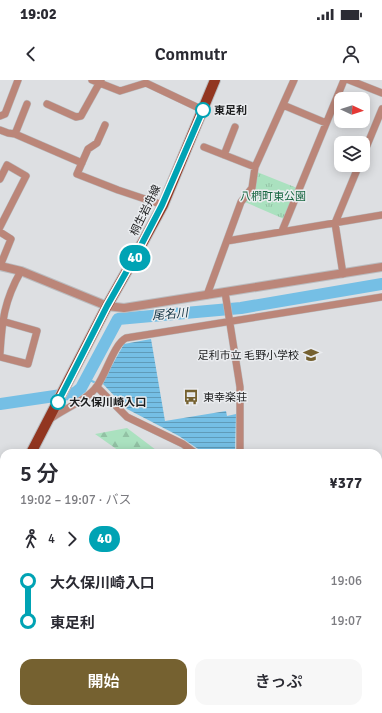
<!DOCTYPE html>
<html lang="ja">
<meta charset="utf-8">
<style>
:root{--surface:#fff;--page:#f7f7f7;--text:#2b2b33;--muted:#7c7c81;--accent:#756130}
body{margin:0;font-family:Signika,"Noto Sans JP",sans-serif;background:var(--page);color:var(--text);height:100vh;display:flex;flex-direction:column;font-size:15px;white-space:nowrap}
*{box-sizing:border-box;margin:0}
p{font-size:13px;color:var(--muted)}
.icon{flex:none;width:22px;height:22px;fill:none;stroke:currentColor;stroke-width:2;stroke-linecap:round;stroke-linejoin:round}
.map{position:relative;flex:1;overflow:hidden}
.panel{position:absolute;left:0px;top:369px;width:382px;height:264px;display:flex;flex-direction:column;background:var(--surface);border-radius:12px 12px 0 0;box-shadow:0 2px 10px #0003}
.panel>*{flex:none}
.badge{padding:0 8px;border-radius:13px;font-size:14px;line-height:26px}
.needle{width:26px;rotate:94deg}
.buttons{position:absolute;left:334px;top:12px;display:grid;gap:8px}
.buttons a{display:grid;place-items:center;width:36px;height:36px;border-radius:8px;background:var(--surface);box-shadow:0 2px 10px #0003;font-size:20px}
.map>.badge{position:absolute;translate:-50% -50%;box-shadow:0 0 0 2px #fff}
.legs{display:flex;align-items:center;gap:6px;height:44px;padding:0 20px;font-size:13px}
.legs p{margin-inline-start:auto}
.head{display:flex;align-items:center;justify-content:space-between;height:68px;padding:0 20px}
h1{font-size:22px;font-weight:600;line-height:30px}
.action{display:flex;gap:8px;margin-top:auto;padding:8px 20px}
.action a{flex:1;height:46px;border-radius:12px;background:var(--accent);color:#fff;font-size:16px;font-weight:600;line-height:46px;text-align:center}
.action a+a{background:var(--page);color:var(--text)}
ul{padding:0 20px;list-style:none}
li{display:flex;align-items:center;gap:14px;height:40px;font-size:15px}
li i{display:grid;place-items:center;width:6px;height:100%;margin:0 5px;background:currentColor}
li i::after{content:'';width:10px;height:10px;margin:-5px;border:3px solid;border-radius:50%;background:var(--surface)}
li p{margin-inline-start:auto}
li:first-child i{background:linear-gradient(#0000 50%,currentColor 0)}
li:last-child i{background:linear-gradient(currentColor 50%,#0000 0)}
.status{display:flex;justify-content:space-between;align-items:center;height:28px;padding:0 20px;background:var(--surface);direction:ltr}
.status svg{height:11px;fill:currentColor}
header{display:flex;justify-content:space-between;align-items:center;height:52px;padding:0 20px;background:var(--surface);font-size:18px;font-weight:600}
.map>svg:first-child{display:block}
</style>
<div class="status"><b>19:02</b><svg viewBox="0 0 49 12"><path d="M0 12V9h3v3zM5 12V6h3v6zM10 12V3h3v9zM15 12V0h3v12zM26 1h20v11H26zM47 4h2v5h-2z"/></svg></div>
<header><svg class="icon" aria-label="back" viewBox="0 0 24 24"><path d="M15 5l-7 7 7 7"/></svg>Commutr<svg class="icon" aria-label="person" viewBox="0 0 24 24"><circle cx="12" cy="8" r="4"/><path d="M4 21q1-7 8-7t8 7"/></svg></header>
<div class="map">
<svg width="382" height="633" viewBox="0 0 382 633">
<defs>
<pattern id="forest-firs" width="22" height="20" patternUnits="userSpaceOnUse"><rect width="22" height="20" fill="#aae1bf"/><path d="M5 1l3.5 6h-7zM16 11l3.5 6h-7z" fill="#92c1a4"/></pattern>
<pattern id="park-tufts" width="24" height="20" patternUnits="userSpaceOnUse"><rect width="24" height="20" fill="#aae1bf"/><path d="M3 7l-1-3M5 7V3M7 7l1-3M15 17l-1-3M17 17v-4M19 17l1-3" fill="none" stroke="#92c1a4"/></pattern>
<pattern id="water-rules" width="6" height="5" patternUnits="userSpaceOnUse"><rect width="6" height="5" fill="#75bfe5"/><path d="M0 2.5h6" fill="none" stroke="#5f9bb9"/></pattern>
</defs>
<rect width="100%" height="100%" fill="#dddfe2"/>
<path fill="url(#forest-firs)" d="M127,348L160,373H122L95,354Z
M0,386H4V456L0,458Z
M382,525V633H175L173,629H378V528Z"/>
<path fill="url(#park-tufts)" d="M257,92L297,108L284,139L245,122Z"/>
<path fill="url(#water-rules)" d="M151,259L165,341L226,331L227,336L236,334L235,373H204L179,356L127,329L102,303L124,264Z"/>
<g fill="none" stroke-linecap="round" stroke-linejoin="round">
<path stroke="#75bfe5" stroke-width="2" d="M87,299L94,302"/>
<path stroke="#75bfe5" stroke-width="12" d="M0,324L75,313L81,308L118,239L241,228L382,204"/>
<g stroke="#babcbf" stroke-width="8">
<path id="minor" d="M92,0L120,11L146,3L203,30
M349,0L382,13
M47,24L76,37L81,36L101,0
M283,25L326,43
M0,36L5,34L18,0
M105,45L97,63L88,69L77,94L118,110L163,125
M0,50L8,53L15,54L82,83
M15,54L27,24
M204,67L255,87
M224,75L235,47
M363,75L382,29
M0,99L7,85L26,96L0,147
M282,151L344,0
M0,152L11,159L0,186
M227,161L382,135
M343,194L335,143L359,85
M225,212L240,307V373
M207,215L241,122L252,108L255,87L294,0
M0,273C2,241 4,221 21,191
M0,277L28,284L37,251L2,241
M97,307L127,337L183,364L195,373
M49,340C63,329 88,320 97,306C106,294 114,264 126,258L382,217
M378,499L382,496
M0,581L4,585"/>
</g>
<g stroke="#babcbf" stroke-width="10">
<path id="tertiary" d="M0,186L21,191L107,226L124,228L382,187"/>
</g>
<g stroke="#babcbf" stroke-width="12">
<path id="primary" d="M31,373L107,226L137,173L163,125L215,0
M6,633L7,629"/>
</g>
<use href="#minor" stroke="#bb8679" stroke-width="7"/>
<use href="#tertiary" stroke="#bb8679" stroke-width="8"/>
<use href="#primary" stroke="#923620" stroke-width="10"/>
</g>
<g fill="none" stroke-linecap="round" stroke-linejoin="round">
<g stroke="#fff" stroke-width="9">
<path id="line-1" d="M58,322L107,226L137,173L162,125L203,30"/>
</g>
<use href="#line-1" stroke="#00a3b4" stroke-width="6"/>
</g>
<defs>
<g id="school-bare" transform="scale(1.2)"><path d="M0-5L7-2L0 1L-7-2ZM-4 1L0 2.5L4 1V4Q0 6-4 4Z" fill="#756130" stroke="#eaecef" stroke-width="2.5" paint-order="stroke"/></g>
<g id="bus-bare" transform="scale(1.2)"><path d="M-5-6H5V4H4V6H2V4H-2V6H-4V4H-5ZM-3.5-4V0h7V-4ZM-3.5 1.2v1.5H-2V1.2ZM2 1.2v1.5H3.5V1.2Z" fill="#756130" stroke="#eaecef" stroke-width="2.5" paint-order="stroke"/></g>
</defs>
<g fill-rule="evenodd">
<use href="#school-bare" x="311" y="275"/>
<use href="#bus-bare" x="191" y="317"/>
</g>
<g fill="#fff" stroke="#00a3b4" stroke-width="2">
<circle cx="203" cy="30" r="7"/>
<circle cx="58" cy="322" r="7"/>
</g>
<g text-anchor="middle" stroke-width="3" stroke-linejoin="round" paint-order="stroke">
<g font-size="11" font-weight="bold" fill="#1c1d1e" stroke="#eaecef" text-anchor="start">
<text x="214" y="34">東足利</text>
<text x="69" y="326">大久保川崎入口</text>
</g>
<g font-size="11" fill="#166640" stroke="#eaecef">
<text x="273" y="120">八椚町東公園</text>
</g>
<g font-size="11" fill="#1c1d1e" stroke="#eaecef">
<text transform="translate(145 130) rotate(-64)" y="4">桐生岩舟線</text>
</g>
<g font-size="11" fill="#1c1d1e" stroke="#eaecef" text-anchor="end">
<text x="299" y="279">足利市立 毛野小学校</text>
<text x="203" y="321" text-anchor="start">東幸楽荘</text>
</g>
<g font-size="12" font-style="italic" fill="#0e3040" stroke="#eaecef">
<text transform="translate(170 234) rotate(-5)" y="4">尾名川</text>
</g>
</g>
</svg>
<div class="buttons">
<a><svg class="needle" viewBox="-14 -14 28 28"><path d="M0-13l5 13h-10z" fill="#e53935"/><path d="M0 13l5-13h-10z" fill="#7c7c81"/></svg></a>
<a><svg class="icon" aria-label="layers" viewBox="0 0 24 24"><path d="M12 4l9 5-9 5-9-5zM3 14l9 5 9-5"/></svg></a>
</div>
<b class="badge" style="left:135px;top:178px;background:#00a3b4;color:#fff">40</b>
<section class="panel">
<div class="head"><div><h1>5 分</h1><p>19:02 – 19:07 · バス</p></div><b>¥377</b></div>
<div class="legs"><svg class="icon" aria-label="walk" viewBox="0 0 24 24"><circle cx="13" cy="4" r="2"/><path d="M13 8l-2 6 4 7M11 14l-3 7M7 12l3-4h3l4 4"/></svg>4<svg class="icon" aria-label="forward" viewBox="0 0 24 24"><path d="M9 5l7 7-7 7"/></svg><b class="badge" style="background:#00a3b4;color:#fff">40</b></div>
<ul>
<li><i style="color:#00a3b4"></i><b>大久保川崎入口</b><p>19:06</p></li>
<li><i style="color:#00a3b4"></i><b>東足利</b><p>19:07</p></li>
</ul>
<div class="action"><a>開始</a><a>きっぷ</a></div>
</section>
</div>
